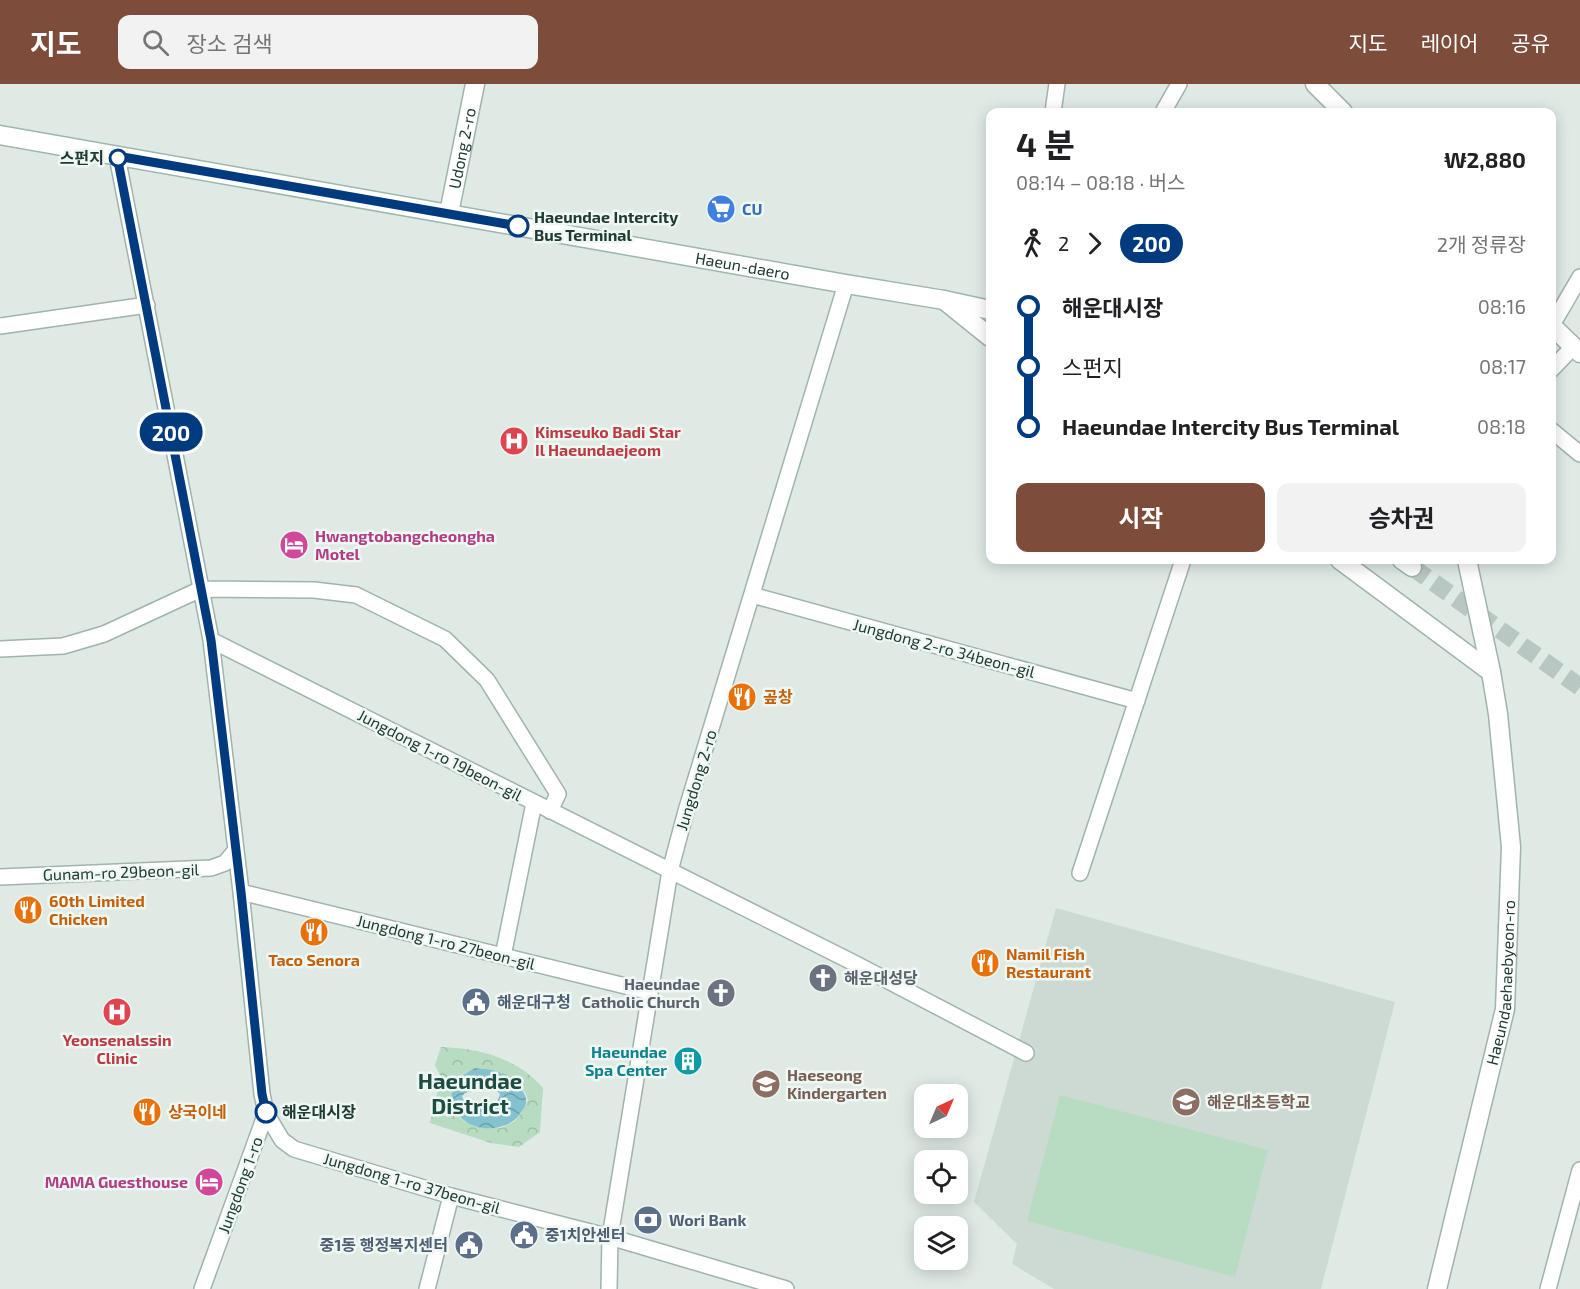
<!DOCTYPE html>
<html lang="ko">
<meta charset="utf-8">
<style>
:root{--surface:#fff;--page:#f2f2f2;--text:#202124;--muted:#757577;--accent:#7e4c3a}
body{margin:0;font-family:"Exo 2","Noto Sans KR",sans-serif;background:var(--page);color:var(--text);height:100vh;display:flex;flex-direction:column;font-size:22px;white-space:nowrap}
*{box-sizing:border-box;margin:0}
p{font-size:20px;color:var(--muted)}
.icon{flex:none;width:33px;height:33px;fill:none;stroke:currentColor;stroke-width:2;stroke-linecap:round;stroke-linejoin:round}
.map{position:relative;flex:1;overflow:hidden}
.drawer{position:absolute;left:986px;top:24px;width:570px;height:456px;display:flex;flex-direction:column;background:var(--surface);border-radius:12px;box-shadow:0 3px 15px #0003}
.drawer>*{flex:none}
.badge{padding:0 12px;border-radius:20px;font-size:21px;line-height:39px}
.needle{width:39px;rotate:44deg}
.controls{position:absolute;left:914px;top:1000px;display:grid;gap:12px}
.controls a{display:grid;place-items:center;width:54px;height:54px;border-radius:12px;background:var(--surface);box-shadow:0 3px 15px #0003;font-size:30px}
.map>.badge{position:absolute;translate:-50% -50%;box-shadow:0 0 0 3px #fff}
.legs{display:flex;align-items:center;gap:9px;height:66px;padding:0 30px;font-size:20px}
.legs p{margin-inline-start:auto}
.summary{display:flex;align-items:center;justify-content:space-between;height:102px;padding:0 30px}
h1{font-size:33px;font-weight:700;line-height:45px}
.primary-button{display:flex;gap:12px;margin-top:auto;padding:12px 30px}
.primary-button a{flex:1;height:69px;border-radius:12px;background:var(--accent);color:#fff;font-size:24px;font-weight:700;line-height:69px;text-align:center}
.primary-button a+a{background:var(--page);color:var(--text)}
ul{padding:0 30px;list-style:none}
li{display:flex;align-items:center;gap:21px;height:60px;font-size:22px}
li i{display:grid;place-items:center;width:9px;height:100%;margin:0 8px;background:currentColor}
li i::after{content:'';width:15px;height:15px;margin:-8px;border:4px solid;border-radius:50%;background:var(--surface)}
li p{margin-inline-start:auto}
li:first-child i{background:linear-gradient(#0000 50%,currentColor 0)}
li:last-child i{background:linear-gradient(currentColor 50%,#0000 0)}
header{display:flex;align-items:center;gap:36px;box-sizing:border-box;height:84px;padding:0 30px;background:var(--accent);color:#fff}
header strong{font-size:28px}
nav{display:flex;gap:33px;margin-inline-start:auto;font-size:21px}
.search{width:420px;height:54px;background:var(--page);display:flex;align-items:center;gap:15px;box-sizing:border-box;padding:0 21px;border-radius:12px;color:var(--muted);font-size:22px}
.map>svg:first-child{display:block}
</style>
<header>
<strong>지도</strong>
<div class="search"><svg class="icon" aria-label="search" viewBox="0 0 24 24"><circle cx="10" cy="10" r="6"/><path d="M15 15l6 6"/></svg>장소 검색</div>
<nav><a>지도</a><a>레이어</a><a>공유</a></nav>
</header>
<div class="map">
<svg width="1580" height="1205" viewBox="0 0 1580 1205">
<defs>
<pattern id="forest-crowns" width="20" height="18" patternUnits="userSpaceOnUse" patternTransform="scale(1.5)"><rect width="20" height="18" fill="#b7dcc2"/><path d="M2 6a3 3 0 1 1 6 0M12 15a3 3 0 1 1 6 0" fill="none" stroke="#9dbea7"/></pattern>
<pattern id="water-waves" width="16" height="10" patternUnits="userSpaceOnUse" patternTransform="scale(1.5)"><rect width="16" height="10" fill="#85c2d0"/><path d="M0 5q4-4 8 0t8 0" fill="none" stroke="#6c9faa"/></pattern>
</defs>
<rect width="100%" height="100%" fill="#dfeae5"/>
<path fill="#cddad4" d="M1056,824L1395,918L1321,1205H1054L1012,1180L1017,1160L974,1118Z"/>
<path fill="#b7dcc2" d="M1060,1011L1268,1066L1235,1193L1027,1137Z"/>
<path fill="url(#forest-crowns)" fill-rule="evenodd" d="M441,963C478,964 518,974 543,1004L540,1048L519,1063L491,1059L430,1039L441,993L435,981ZM475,984L501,989L525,1008L528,1016L525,1023L515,1037L501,1044L465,1038L458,1032L451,1021Z"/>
<path fill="url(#water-waves)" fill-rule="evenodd" d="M475,984C483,985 495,985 502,990C515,998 535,1012 522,1027C519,1030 517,1035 513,1037C473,1063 420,1013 475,984ZM488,1003L495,1005L500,1010L498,1016C487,1024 466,1028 462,1012L465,1009Z"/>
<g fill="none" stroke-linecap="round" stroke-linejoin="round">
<path stroke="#b9c7c2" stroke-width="18" stroke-dasharray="18 9" stroke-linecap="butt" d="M1412,483L1580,603"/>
<g stroke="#a2b2ac" stroke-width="18">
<path id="minor" d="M1053,28L1057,0
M1163,28L1179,0
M117,72L211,556L241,808L262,1010L266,1029L202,1205
M1552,241L1580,193
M0,242L147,221
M1551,286L1573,263
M1551,346L1580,370
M752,511L1137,617
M211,556L856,880L1026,969
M0,565L63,562L104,550L201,505L314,506L356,511L445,555L487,596L558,710L550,727
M1080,789L1183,476
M0,793L211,784L225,779L235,767
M241,808L650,908
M503,872L534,719
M266,1029L282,1056L294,1065L451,1112L610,1153L786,1205
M427,1205L451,1112
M609,1205L610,1153L670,787L686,727L846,200
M1548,1205L1580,1086"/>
</g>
<g stroke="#a2b2ac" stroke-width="21">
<g id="tertiary">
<path d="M1315,0L1343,28"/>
<path id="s1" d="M449,129L475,0"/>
<path d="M944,216L990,253"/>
<path d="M1551,241L1580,269"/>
<path d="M1340,476L1491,588"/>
<path id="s2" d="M1437,1205L1505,925L1511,763L1498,630L1491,588L1467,476"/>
</g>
</g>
<g stroke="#9eb6ae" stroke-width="21">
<g id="secondary">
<path id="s3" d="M0,51L846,200L944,216L990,226"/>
<path d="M1402,476L1412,483"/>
</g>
</g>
<use href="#minor" stroke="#fff" stroke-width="15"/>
<use href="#tertiary" stroke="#fff" stroke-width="18"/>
<use href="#secondary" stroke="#fff" stroke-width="18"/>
</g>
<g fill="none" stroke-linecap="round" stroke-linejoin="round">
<g stroke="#fff" stroke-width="14">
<path id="line-1" d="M266,1028L262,1010L241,808L211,556L117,72L518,142"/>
</g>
<use href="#line-1" stroke="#003b80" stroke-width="9"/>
</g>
<defs>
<g id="supermarket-disc" transform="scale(1.5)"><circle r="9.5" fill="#3f7fe0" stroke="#eff7f3"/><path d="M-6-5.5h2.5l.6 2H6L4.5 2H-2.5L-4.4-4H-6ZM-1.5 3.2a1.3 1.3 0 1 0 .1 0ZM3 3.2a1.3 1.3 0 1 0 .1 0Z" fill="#fff"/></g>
<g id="hospital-disc" transform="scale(1.5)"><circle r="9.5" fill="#e0444e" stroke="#eff7f3"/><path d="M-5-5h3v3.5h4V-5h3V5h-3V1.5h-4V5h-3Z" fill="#fff"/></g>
<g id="hotel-disc" transform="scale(1.5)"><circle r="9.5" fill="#d1479c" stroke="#eff7f3"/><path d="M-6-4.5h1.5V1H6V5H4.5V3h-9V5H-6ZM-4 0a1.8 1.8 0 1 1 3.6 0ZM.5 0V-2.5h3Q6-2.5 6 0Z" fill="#fff"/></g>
<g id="restaurant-disc" transform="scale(1.5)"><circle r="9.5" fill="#e8710a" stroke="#eff7f3"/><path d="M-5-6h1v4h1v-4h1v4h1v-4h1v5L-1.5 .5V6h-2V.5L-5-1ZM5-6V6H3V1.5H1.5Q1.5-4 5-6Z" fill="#fff"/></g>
<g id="church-disc" transform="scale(1.5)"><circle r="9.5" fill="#6b7280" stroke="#eff7f3"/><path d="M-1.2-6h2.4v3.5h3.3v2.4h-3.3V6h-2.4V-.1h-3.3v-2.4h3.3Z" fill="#fff"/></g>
<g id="civic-disc" transform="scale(1.5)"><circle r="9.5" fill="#5c6f8a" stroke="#eff7f3"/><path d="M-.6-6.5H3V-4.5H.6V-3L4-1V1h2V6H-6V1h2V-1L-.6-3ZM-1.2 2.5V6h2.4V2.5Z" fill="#fff"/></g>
<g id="building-disc" transform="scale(1.5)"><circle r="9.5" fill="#0f9aa8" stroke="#eff7f3"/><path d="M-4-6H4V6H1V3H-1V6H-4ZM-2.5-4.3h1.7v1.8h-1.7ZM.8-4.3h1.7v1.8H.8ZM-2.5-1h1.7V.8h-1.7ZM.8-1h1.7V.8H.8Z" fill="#fff"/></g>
<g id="school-disc" transform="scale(1.5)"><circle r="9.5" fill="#8d6e63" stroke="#eff7f3"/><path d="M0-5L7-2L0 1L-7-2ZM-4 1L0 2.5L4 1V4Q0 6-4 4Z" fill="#fff"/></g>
<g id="bank-disc" transform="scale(1.5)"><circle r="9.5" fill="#5c6f8a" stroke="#eff7f3"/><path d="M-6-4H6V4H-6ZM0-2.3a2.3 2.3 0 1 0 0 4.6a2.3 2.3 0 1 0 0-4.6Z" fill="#fff"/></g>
</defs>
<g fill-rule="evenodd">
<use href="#supermarket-disc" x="721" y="125"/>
<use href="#hospital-disc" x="514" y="357"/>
<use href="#hotel-disc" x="294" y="461"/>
<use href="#restaurant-disc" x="742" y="613"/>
<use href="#restaurant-disc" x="28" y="826"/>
<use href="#restaurant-disc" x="314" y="848"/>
<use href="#restaurant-disc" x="985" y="879"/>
<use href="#church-disc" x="823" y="894"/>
<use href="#church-disc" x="721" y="909"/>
<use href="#civic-disc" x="476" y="918"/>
<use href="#hospital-disc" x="117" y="928"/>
<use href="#building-disc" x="688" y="977"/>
<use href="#school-disc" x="766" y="1000"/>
<use href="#school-disc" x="1186" y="1018"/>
<use href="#restaurant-disc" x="147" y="1028"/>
<use href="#hotel-disc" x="209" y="1098"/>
<use href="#bank-disc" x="648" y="1136"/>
<use href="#civic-disc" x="524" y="1151"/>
<use href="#civic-disc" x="469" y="1161"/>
</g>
<g fill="#fff" stroke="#003b80" stroke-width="3">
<circle cx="118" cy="74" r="8"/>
<circle cx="518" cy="142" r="10"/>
<circle cx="266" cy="1028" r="10"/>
</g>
<g text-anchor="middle" stroke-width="5" stroke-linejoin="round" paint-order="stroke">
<g font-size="16" fill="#203a34" stroke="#eff7f3">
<text dy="6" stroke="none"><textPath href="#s1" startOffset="66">Udong 2-ro</textPath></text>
<text dy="6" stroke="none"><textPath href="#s3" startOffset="754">Haeun-daero</textPath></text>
<text transform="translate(944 564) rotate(15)" y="6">Jungdong 2-ro 34beon-gil</text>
<text transform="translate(440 671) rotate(27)" y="6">Jungdong 1-ro 19beon-gil</text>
<text transform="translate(696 696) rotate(-73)" y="6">Jungdong 2-ro</text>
<text transform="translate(121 788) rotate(-2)" y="6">Gunam-ro 29beon-gil</text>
<text transform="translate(446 858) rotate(14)" y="6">Jungdong 1-ro 27beon-gil</text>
<text dy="6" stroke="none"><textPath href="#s2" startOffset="314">Haeundaehaebyeon-ro</textPath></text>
<text transform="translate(412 1099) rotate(16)" y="6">Jungdong 1-ro 37beon-gil</text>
<text transform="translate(240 1101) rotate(-70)" y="6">Jungdong 1-ro</text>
</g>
<g font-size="16" font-weight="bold" fill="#203a34" stroke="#eff7f3" text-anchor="start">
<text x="104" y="80" text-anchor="end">스펀지</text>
<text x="534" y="139">Haeundae Intercity<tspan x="534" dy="18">Bus Terminal</tspan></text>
<text x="282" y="1034">해운대시장</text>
</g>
<g font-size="16" font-weight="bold" fill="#366cbe" stroke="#eff7f3" text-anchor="start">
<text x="742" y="131">CU</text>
</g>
<g font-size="16" font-weight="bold" fill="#be3a42" stroke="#eff7f3" text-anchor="start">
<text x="535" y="354">Kimseuko Badi Star<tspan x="535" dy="18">Il Haeundaejeom</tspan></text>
<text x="117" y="962" text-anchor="middle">Yeonsenalssin<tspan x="117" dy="18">Clinic</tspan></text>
</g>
<g font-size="16" font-weight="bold" fill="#b23c85" stroke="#eff7f3" text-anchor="start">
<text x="315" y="458">Hwangtobangcheongha<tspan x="315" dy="18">Motel</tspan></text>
<text x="188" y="1104" text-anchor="end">MAMA Guesthouse</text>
</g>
<g font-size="16" font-weight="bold" fill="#c56008" stroke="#eff7f3" text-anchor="start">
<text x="763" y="619">곺창</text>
<text x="49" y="823">60th Limited<tspan x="49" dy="18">Chicken</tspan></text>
<text x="1006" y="876">Namil Fish<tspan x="1006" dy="18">Restaurant</tspan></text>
<text x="314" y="882" text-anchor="middle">Taco Senora</text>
<text x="168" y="1034">상국이네</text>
</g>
<g font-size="16" font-weight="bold" fill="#5b616d" stroke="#eff7f3" text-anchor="start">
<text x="844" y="900">해운대성당</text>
<text x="700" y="906" text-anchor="end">Haeundae<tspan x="700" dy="18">Catholic Church</tspan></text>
</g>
<g font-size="16" font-weight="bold" fill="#4e5e75" stroke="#eff7f3" text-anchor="start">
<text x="497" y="924">해운대구청</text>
<text x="669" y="1142">Wori Bank</text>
<text x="545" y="1157">중1치안센터</text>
<text x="448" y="1167" text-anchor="end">중1동 행정복지센터</text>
</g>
<g font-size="16" font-weight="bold" fill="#0d838f" stroke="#eff7f3" text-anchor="end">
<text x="667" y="974">Haeundae<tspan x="667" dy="18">Spa Center</tspan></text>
</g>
<g font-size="16" font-weight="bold" fill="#785e54" stroke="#eff7f3" text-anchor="start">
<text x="787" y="997">Haeseong<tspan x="787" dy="18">Kindergarten</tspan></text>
<text x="1207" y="1024">해운대초등학교</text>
</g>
<g font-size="22" font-weight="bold" fill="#1c4c42" stroke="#eff7f3">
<text x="470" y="1005">Haeundae<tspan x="470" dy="25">District</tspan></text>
</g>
</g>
</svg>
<div class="controls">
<a><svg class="needle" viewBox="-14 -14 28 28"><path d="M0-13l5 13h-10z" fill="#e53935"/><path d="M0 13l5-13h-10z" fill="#757577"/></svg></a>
<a><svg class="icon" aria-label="locate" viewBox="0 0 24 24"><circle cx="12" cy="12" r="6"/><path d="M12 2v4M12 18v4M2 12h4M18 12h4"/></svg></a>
<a><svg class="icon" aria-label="layers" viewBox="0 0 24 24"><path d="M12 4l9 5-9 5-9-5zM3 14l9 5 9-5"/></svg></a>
</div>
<b class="badge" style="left:171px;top:348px;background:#003b80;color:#fff">200</b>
<section class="drawer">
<div class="summary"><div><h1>4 분</h1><p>08:14 – 08:18 · 버스</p></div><b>₩2,880</b></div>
<div class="legs"><svg class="icon" aria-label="walk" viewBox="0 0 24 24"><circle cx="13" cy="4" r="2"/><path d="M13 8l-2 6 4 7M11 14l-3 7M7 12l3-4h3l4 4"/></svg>2<svg class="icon" aria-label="forward" viewBox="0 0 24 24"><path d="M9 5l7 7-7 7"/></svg><b class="badge" style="background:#003b80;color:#fff">200</b><p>2개 정류장</p></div>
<ul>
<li><i style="color:#003b80"></i><b>해운대시장</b><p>08:16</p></li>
<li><i style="color:#003b80"></i><span>스펀지</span><p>08:17</p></li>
<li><i style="color:#003b80"></i><b>Haeundae Intercity Bus Terminal</b><p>08:18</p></li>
</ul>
<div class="primary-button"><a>시작</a><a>승차권</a></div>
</section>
</div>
